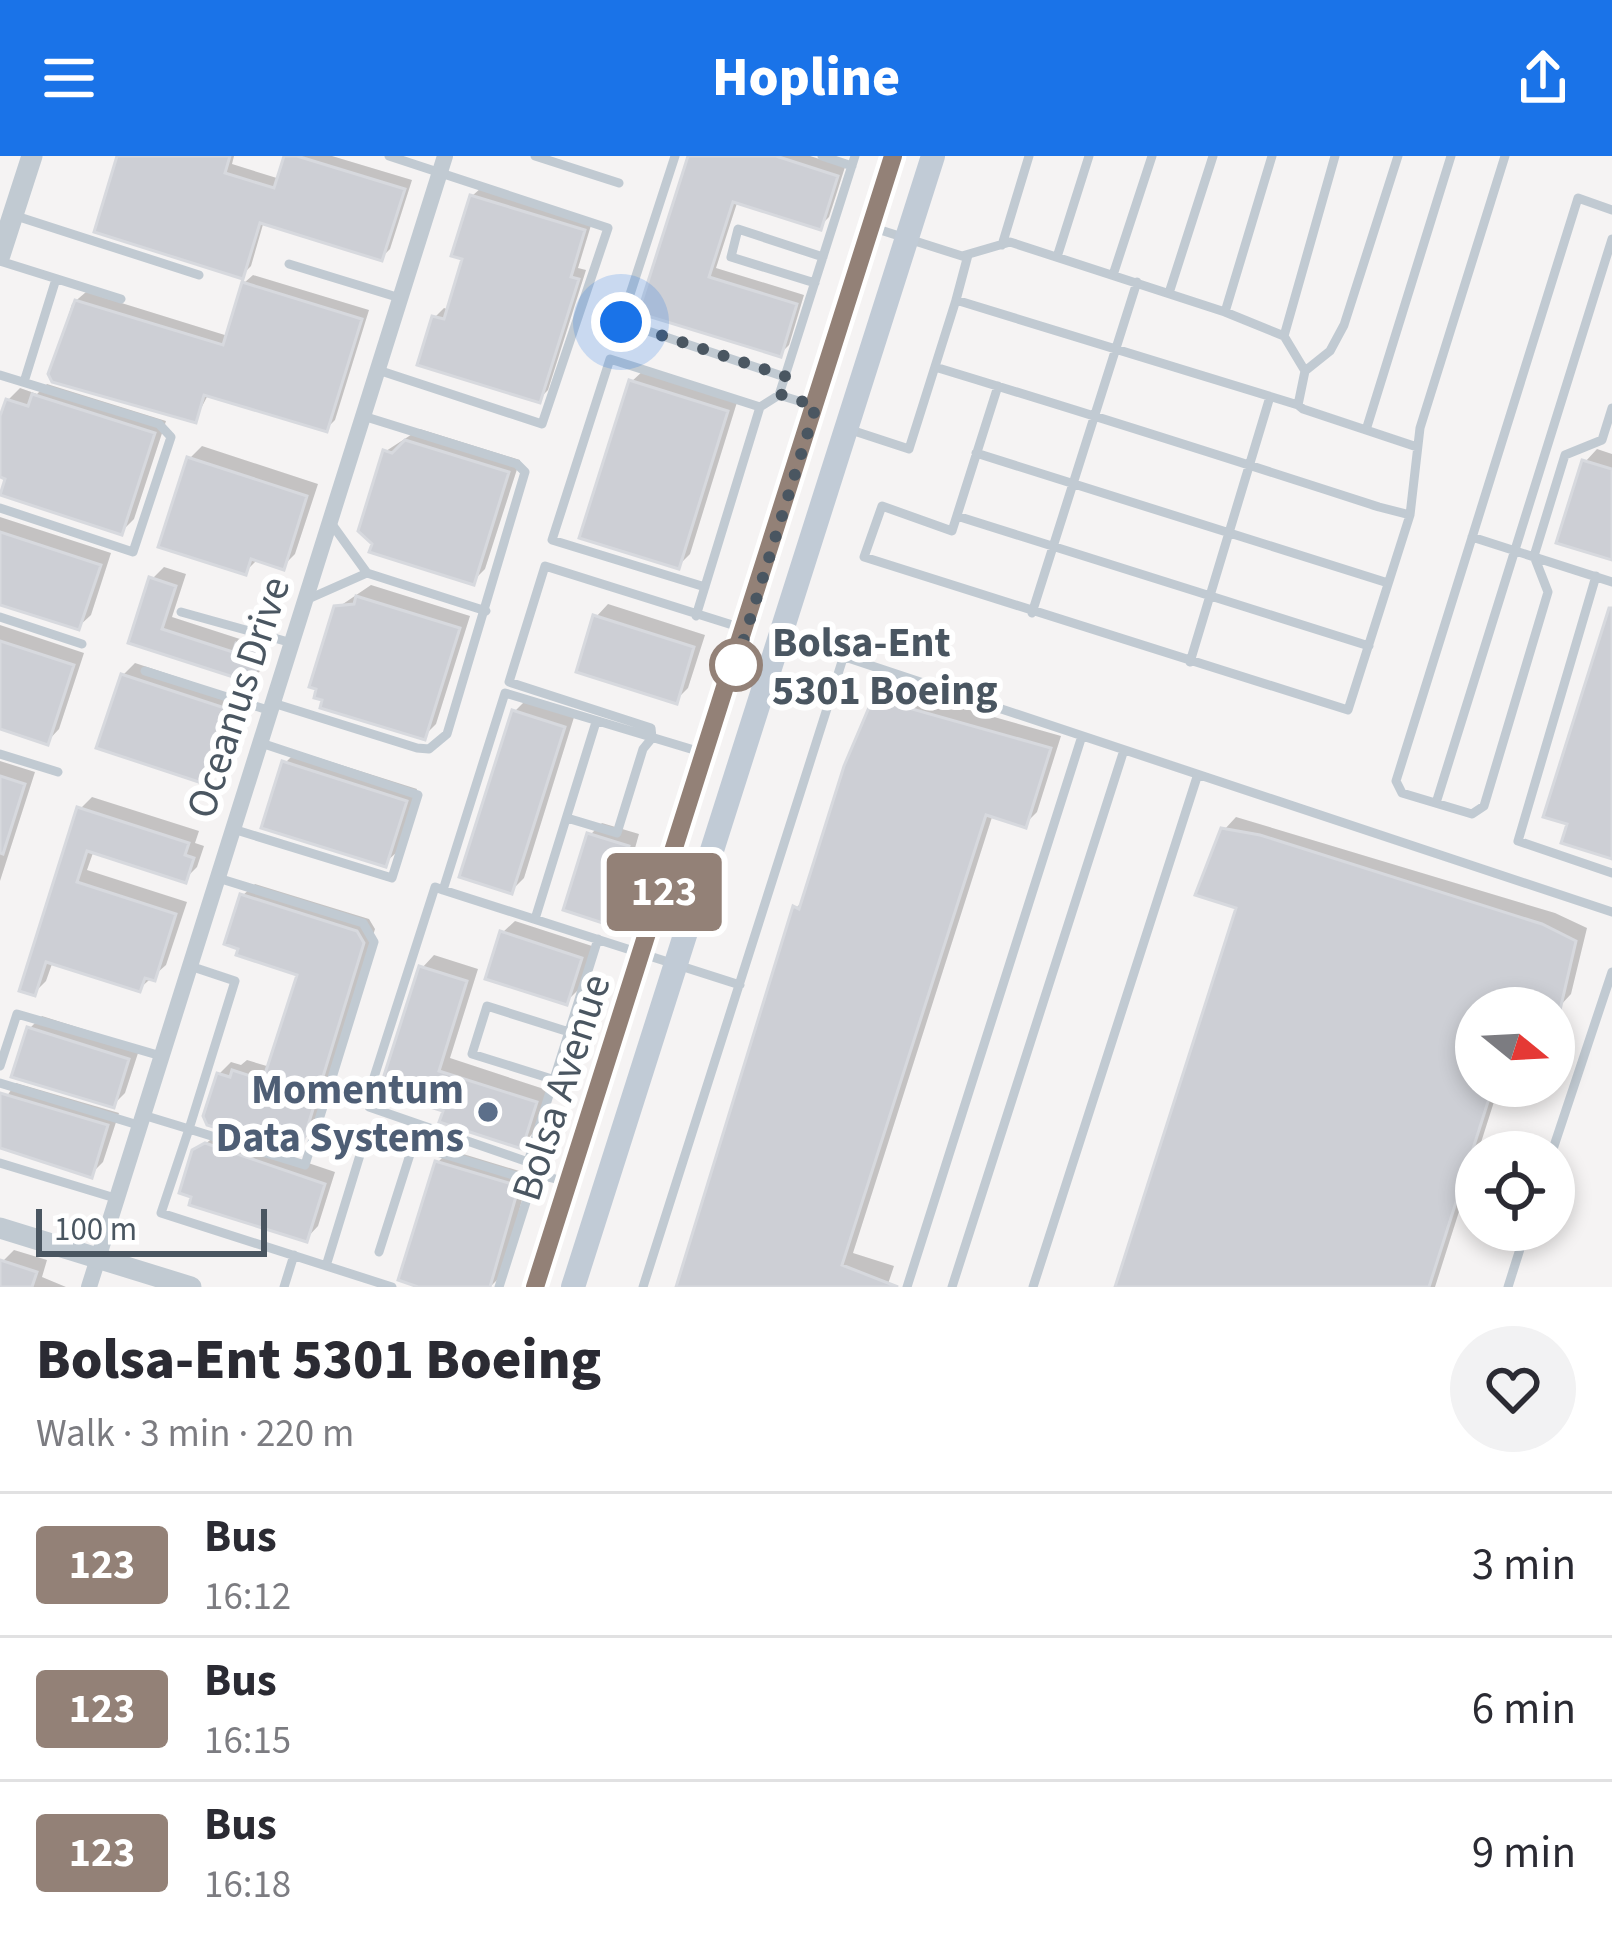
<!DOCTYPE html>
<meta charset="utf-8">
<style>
:root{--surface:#fff;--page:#f2f2f3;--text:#2b2b33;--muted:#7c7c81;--line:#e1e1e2;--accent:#1a73e8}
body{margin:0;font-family:"Source Sans 3",sans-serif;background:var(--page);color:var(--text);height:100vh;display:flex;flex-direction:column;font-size:45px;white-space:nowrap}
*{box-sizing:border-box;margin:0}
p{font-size:39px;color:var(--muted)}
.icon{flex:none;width:66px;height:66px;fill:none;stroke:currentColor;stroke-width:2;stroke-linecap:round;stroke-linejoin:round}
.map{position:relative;height:1131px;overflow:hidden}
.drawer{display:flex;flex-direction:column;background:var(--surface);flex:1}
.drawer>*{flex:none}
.badge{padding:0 24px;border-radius:9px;font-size:42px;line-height:78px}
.needle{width:78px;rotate:108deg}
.fabs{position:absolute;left:1455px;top:831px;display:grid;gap:24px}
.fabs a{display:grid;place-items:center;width:120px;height:120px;border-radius:50%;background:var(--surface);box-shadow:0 6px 18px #0003;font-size:60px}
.scale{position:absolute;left:36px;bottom:30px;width:231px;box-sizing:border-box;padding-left:12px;border:6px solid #4a5661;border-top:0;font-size:33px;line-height:42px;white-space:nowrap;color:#4a5661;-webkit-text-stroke:9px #fff;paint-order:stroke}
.you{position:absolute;width:60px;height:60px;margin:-30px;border:9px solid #fff;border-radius:50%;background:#1a73e8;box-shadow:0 0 0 18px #1a73e833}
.map>.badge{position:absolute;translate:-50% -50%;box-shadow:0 0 0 6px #fff}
.round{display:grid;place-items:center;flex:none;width:126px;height:126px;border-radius:63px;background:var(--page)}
.head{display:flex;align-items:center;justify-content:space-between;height:204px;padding:0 36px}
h1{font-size:57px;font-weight:800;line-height:90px}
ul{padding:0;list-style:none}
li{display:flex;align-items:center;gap:36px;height:144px;padding:0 36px;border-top:3px solid var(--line)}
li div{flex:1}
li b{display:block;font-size:45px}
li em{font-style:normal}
li .badge{min-width:132px;font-weight:700;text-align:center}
header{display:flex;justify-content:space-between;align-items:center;height:156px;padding:0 36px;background:var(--accent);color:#fff;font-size:54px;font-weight:800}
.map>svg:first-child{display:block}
</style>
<header><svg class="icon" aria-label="menu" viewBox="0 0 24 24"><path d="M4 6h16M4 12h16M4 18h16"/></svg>Hopline<svg class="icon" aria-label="share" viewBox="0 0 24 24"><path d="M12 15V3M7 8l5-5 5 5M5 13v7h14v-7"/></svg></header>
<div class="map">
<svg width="1612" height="1131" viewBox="0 0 1612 1131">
<rect width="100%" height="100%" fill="#f5f3f3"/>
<path fill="#0003" d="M120,0H234L232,8L280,23L287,0H332L412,24L390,93L382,101L264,65L251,110L242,119Z
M691,0H810L845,11L829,61L820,70L738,44L716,112L804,139L789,189L780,198L642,155Z
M481,32L592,66L578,112L586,114L548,234L539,243L435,161L444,152L450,154L466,101L472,40Z
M253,119L369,154L335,264L326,273L209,237L195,264L51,218L72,148L86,136L228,180L244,127Z
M644,214L738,243L690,398L678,410L631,226Z
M47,228L166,265L134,363L122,375L0,318V270L8,244L20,232L37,238Z
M420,273L520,304L485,413L473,425L386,295Z
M202,290L318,328L295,398L283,410L258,403L245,416L189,303Z
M1597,293L1612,298V401L1585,306Z
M0,361L111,397L91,459L78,471L0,445Z
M164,411L186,418L172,461L243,484L251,476L272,483L263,512L251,524L132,485L152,423Z
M371,429L470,460L436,568L424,580L337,452Z
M608,448L705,479L688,532L676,544L596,461Z
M0,469L84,497L59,573L47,586L0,570Z
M135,507L250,545L231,602L207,625L123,519Z
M888,531L1061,580L1037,656L1025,668L993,658L853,1097L894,1110L887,1131H679L796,752L806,742L875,543Z
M527,543L575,558L524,722L512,734L515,555Z
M297,595L417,633L398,695L385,707L285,607Z
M0,605L35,616L0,725Z
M92,641L199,675L195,687L204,690L197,711L185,723L94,694L87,714L187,746L166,809L139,833L53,805L46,825L34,837L80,653Z
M1236,661L1555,757L1587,772L1571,838L1559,851L1527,841L1524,852H1476V930H1499L1435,1131H1118L1239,750L1224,674Z
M602,667L639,678L618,752L606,764L590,679Z
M255,728L369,763L375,773L313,974L300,987L219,918L231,906L241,909L247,904L270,911L301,817L242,740Z
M515,765L592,790L579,833L566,846L502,777Z
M434,799L478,813L450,902L547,934L533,977L521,990L446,953L383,933L422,812Z
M42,860L140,891L125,937L113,949L30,872Z
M16,927L119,957L103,1006L91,1018L0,989V950Z
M219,977L335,1016L318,1070L306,1083L195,996Z
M450,994L529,1018L502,1119L490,1131H425L438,1006Z
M14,1094L47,1104L42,1121L66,1131H0L2,1106Z"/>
<path fill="#cdcfd5" stroke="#d7d9de" stroke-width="3" d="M117,0H230L225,17L274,32L284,0H297L405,33L382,105L260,67L243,123L94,76Z
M688,0H776L838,20L821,74L733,46L709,121L797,148L781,201L638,157Z
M470,39L585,74L571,121L579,123L540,247L417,209L432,160L444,163L462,103L451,100Z
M242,126L362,163L327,276L204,239L196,267L52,226L48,218L75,144L223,189Z
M629,224L728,255L679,413L579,382Z
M32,238L155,277L122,379L0,339L5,323L0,321V260L6,243L28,250Z
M405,284L509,316L474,429L369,396L372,388L358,375L383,294L392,297Z
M187,301L307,340L284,414L251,403L246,419L158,391Z
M1582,304L1612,313V404L1556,387Z
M0,376L101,409L79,474L0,449Z
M149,421L176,430L162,473L233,496L236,487L262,495L252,527L128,487Z
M356,440L460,472L425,584L320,552L322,544L314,542L316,533L309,531L334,450L354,448Z
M1609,452H1612V703L1561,687L1567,668L1543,661Z
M593,459L694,491L677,548L576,516Z
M0,485L74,509L48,589L0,573Z
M121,518L240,557L220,618L212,616L208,629L96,592Z
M873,542L1051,592L1026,672L986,659L842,1109L898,1131H676L793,750L799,753L844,610Z
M512,554L565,571L512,738L459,721Z
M282,605L407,645L386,711L261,672Z
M0,620L25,628L3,698L0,697Z
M77,651L189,687L185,699L194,702L186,727L87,695L77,726L176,758L155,825L145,822L140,836L46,806L35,840L19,835Z
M1221,672L1260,679L1542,768L1576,785L1560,854L1521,842L1517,852H1476V930H1493L1429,1131H1115L1236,752L1195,739Z
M587,677L629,690L606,768L563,754Z
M240,738L357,775L364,787L302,989L291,995L207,969L203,960L217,917L230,921L232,914L263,924L297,819L236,799L238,793L224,788Z
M500,775L582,802L567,849L485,823Z
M419,810L467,825L439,915L537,946L522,993L439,966L443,955L379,935Z
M27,871L129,903L114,952L11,921Z
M0,937L108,969L92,1022L0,992Z
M205,987L325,1028L307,1086L189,1049L191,1041L179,1037L192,994Z
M435,1005L519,1030L490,1131H418L398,1124Z
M0,1104L37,1116L32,1131H0Z"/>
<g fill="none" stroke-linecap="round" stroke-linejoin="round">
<path stroke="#c1cad2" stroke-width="9" d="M535,0L619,27
M675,0L621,166L785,221
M822,0L852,10
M1272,0L1225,156L1284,180L1305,215L1298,249L1303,253L1366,274L1451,0
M1612,54L1578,42L1396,625L1402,637L1472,658L1484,650L1548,436L1534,400L1565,299L1602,284L1612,252
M13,59L199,119
M871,71L962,100L1010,86L1225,156
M1002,89L1029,0
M968,99L956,144L1298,249
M1057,101L1089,0
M0,105L121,143
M289,108L400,142
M1113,119L1152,0
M815,127L731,101L738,73L823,101
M1169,137L1213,0
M1284,180L1335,0
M935,211C1083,256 1231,303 1379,351L1410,359L1348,554L864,401L882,350L952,375L998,230
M378,214L542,268L608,72L389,0
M1305,215L1330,195L1344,169L1398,0
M0,219L159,268L171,281L133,396L0,352
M24,226L56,123
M779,239L855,0
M851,274L909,293L956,144
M1366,274L1417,291
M976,297L1388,427
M1410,359L1420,272L1505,0
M957,360L1369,490
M331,367L367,417L486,455
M1472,381L1612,426
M1596,420L1518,685L1612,717
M705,431L552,384L610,203L760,251
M306,444L367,417
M181,456L292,487
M1032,457L1137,126
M696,460L760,251L779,239L812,249
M0,461L82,488
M785,481L1612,756
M1190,506L1269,244
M145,515L271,555
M273,547L417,592L429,593L447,578L525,316L517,308L363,260
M0,598L58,616
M1436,647L1612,83
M567,662L617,677L643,593L652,582L651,572L509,526L545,410L742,472
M233,673L392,722L418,639L261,587
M443,734L740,829
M535,763L596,566
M190,810L235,825L189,973L305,1009L374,786L363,767L218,722
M0,910L17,858L161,900
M555,924L472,898L487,850L569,876
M0,927L138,969
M143,959L189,973L161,1057L392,1131
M1552,996L1612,816
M528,1006L598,783
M0,1007L115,1042
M564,1025L535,1018L528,1006L369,951L367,943L435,731L443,734L505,537L704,597
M379,1096L413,989
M326,1110L364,986L374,977L523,1022L535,1018L499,1131
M284,1131L294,1099
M643,1131L845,496
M907,1131L1081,583
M952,1131L1123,597
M1033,1131L1197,621
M1508,1131L1526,1074"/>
<path stroke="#c1cad2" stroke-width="16" d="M89,1131L445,0"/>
<path stroke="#c1cad2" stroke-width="21" d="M0,99L32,0
M0,1072L191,1131"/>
<path stroke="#c1cbd6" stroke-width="24" d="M535,1131L893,0
M573,1131L933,0"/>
</g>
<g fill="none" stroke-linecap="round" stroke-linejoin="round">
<g stroke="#fff" stroke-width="27">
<path id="line" d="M535,1131L893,0"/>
</g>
<use href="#line" stroke="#938177" stroke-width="18"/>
<path stroke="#4a5661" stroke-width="12" stroke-dasharray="0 21.6" d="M621,166L785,220L779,238L816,250L734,515L736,509"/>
</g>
<circle fill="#fff" stroke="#938177" stroke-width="6" cx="736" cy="509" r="24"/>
<circle fill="#5c6f8a" stroke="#fff" stroke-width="4.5" cx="488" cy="956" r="12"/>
<g text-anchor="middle" stroke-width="12" stroke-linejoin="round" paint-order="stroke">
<g font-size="42" font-weight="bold" fill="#4a5661" stroke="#fff" text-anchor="start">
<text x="772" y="500">Bolsa-Ent<tspan x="772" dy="48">5301 Boeing</tspan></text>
</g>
<g font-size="42" fill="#4a5661" stroke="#fff">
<text transform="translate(237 541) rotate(-72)" y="15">Oceanus Drive</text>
<text transform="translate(560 931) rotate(-72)" y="15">Bolsa Avenue</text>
</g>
<g font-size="42" font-weight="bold" fill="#4e5e75" stroke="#fff" text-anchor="end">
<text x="464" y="947">Momentum<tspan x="464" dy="48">Data Systems</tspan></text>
</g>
</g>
</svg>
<div class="fabs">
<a><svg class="needle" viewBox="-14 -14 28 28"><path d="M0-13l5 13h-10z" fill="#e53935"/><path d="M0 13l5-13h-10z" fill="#7c7c81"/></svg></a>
<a><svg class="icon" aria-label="locate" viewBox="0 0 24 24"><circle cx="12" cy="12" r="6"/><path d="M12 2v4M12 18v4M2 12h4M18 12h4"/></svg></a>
</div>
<div class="scale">100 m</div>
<div class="you" style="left:621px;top:166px"></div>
<b class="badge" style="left:664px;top:736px;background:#938177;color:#fff">123</b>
</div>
<section class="drawer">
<div class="head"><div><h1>Bolsa-Ent 5301 Boeing</h1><p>Walk · 3 min · 220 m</p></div><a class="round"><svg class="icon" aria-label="heart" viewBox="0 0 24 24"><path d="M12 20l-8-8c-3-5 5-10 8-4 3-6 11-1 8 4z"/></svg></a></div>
<ul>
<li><span class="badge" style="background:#938177;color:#fff">123</span><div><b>Bus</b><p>16:12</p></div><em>3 min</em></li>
<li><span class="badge" style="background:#938177;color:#fff">123</span><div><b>Bus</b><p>16:15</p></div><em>6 min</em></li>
<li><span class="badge" style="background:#938177;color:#fff">123</span><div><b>Bus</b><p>16:18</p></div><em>9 min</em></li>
</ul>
</section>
